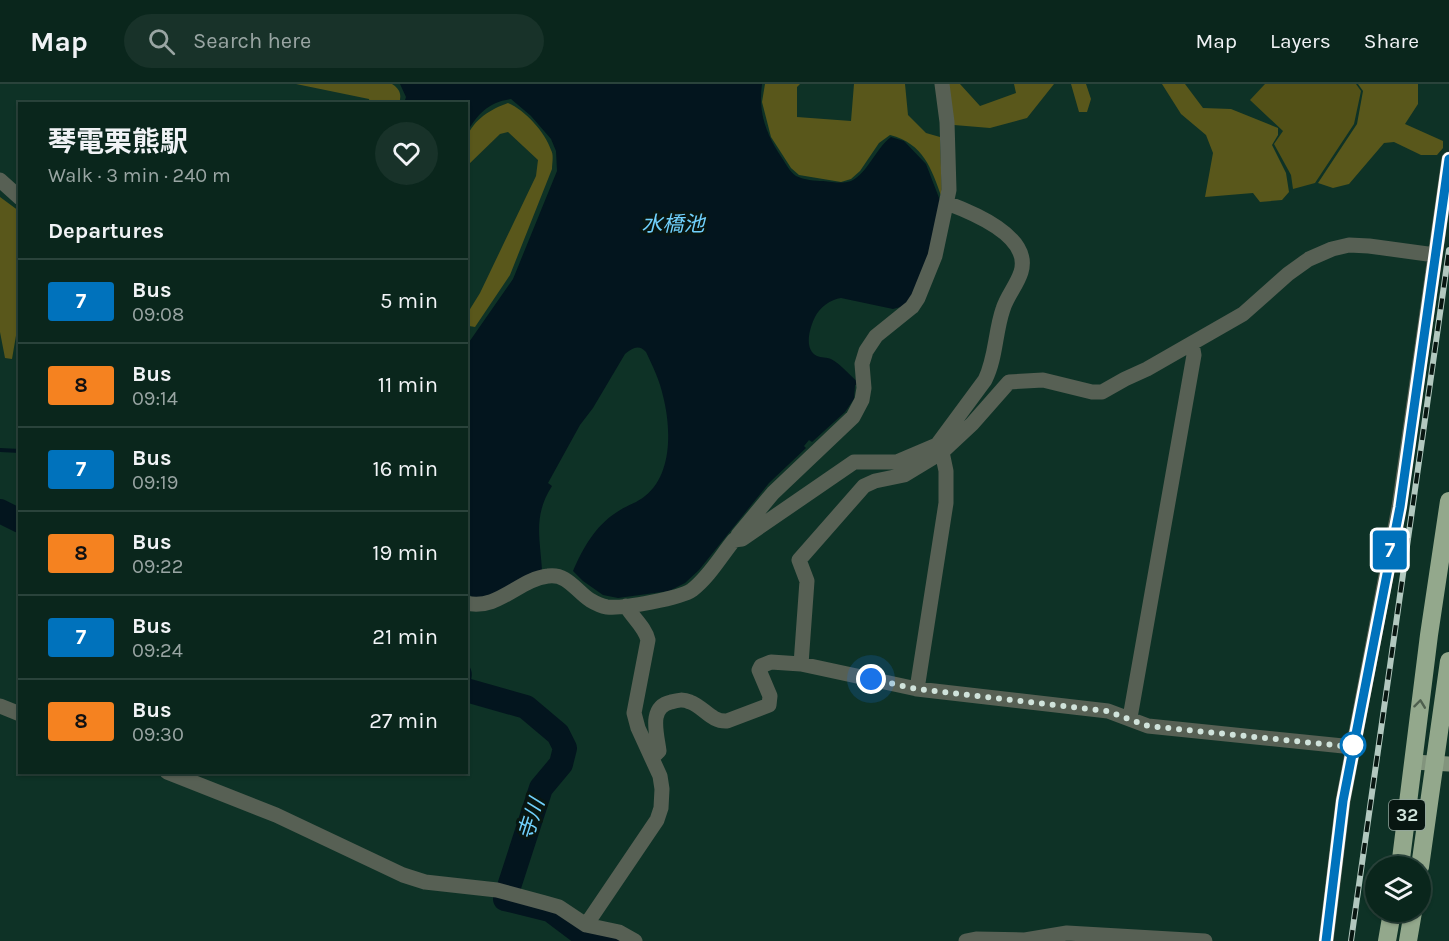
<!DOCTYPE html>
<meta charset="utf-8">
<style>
:root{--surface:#0a261c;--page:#183229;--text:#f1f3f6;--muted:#99a5a3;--line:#2a433b}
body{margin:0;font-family:Karla,"Noto Sans JP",sans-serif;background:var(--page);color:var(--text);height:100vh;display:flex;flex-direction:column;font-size:22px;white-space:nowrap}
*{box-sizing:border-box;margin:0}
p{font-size:20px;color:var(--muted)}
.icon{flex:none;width:33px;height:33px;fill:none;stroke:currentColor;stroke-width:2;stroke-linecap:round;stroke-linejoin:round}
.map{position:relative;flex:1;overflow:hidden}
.side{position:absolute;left:18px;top:18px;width:450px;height:672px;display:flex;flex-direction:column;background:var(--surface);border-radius:0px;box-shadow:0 2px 4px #0004,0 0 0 2px var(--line)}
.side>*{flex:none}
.badge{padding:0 12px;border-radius:4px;font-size:21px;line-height:39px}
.controls{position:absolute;left:1365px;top:772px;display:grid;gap:12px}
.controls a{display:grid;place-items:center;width:66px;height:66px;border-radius:50%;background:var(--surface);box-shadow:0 2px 4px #0004,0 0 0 2px var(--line);font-size:30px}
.you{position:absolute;width:30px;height:30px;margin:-15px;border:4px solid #fff;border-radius:50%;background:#1a73e8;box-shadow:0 0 0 9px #1a73e833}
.map>.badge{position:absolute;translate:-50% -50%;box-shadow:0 0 0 3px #fff}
h2{padding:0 30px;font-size:22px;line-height:54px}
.round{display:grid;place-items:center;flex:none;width:63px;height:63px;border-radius:32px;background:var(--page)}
.head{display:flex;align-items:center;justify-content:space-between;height:102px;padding:0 30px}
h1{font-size:28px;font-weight:700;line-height:45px}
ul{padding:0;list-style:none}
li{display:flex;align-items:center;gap:18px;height:84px;padding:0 30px;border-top:2px solid var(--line)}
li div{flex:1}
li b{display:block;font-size:22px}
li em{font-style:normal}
li .badge{min-width:66px;font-weight:700;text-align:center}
header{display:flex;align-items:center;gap:36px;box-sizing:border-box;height:84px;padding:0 30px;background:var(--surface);border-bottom:2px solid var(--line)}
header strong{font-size:28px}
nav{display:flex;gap:33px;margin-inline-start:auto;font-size:21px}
.search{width:420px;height:54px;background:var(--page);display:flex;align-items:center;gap:15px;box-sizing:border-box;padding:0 21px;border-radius:33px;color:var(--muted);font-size:22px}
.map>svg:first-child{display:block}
</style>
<header>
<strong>Map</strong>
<div class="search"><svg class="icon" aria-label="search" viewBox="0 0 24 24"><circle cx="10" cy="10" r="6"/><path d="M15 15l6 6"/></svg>Search here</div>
<nav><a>Map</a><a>Layers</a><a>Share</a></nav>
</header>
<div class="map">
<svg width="1449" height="857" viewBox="0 0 1449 857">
<rect width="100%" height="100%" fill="#0e3226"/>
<path fill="#535117" d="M1265,0H1356L1361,7L1354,40L1315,99L1293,105L1291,91L1274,60L1283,47L1250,16Z"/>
<path fill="#59571b" d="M296,0H392C400,5 402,11 399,19H370L369,15Z
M765,0H800L797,3V33L851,37L854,0H905L908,31L926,49L940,53L942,114C931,84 924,60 890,51L879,59L860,87L851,95L841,98L799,91L791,84L771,53L762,18Z
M948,0H960L980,22L1016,9L1014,0H1054L1027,34L990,44L954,41Z
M1071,0H1086L1091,15L1087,28H1079Z
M1162,0H1185L1203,24L1231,25L1278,44V51L1272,61L1286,89L1289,108L1282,116L1260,118L1253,109L1205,113L1213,69L1206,51L1181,30Z
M1358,0H1418V20L1405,40L1443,57V64L1437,71H1421L1394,58L1384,59L1349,100L1333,104L1318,99L1357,40L1363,7Z
M508,19C525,26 545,48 551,66C554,71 552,79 552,85L510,191L475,243L469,242L467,239V230L480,209L536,92L538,76L508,48L500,50L467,82C466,74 464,60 467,53C474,35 491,25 508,19Z
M0,113L19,127V234L12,275L5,274L0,248Z"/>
<path fill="#03151e" d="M400,0H762C758,29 766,50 782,74C786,80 790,88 796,92C804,96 815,97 823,97C833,98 842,100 851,97C867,90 876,64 891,53L904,57L926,80L941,119L931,168L908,221L893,225L841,214C831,215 819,224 815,233C810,243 803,265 817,272C821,274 827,273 831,275C841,280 851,293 860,300L855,301L854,315L845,328L812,358L809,356L804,362L806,364L769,399L699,486L685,499L669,507L618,514L603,511L583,497L573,487C583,464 595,442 617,428C625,422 637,419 645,412C673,390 671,343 663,312C660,297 653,283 646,268C639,260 632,264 625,270L593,324L580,341L548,399L552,402C533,432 540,453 542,486L496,509L474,515L467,508V261L513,195L557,87L556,67L551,55L531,32L511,15C488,18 478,30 467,48L466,20L404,19L406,13Z"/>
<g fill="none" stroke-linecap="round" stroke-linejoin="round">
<path stroke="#03151e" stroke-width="4" d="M0,366L20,367
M466,581C472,588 470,595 466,603"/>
<path stroke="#03151e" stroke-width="24" d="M0,427L20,437
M466,606L526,623L558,650L565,664L561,680L541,704L505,815L550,826L582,850L611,857"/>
<path stroke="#576054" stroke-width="15" d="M0,96L20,114
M937,361L985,296C996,274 995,248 1003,225C1007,212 1017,201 1021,188C1032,152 971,128 947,119
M738,451L773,409L853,333L862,316L864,304L862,280L866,267L876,252L912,223L918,214L935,172L949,106L947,38L942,0
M466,519C498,527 519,495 548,492C567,489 576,507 590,516C595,519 601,522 607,523C622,525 681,514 692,506C709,493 721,472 734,456L742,455L854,378H897L937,361L942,368L946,387V419L917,605L1108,627L1148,642L1353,663
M917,605L801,580L807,497L799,476L864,402L875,397L904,391L942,368L972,340L1009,298L1043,296L1092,308H1102L1125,295L1147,285L1243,230L1288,190L1309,175L1332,165L1349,161L1369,162L1435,171
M0,622L20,630
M1128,634L1131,628L1194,271L1192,260
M652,674L659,667C657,650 648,623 671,618C678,616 683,615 690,618C704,623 711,638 727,637L769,621L770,612L759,586L761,582L771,578L801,580
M167,688L276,731L403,791L425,798L497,806L545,819L559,823L586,841L619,848L635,857
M586,841L657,736L661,724L662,705L660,692L638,644L634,629L648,556C645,543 633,534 626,522
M966,857L976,855L1025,856L1067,849L1205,857
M1326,857L1343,717L1399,423L1449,75"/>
<path stroke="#82947d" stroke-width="15" d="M1413,678L1449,680"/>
<path stroke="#93a88c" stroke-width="18" d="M1400,783L1429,551L1449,417
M1420,783L1449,577
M1387,857L1392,828
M1408,857L1413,828"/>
<g stroke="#b2c8bf" stroke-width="6">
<path id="rail" d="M1351,857L1449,166"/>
</g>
<use href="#rail" stroke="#081611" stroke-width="4" stroke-dasharray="11" stroke-linecap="butt"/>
</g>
<defs><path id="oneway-chevron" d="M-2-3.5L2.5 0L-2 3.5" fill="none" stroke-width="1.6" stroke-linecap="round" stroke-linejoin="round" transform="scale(1.5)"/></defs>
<use stroke="#4e5f4e" href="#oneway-chevron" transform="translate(1420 620) rotate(-83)"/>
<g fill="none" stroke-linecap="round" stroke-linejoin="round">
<g stroke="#fff" stroke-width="14">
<path id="line" d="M1326,857L1343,717L1400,423L1449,75"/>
</g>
<use href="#line" stroke="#0072bc" stroke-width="9"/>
<path stroke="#d0e3db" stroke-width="6" stroke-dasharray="0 10.8" d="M871,595L917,605L1107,627L1148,642L1353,663V661"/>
</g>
<circle fill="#fff" stroke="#0072bc" stroke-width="3" cx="1353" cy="661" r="12"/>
<g text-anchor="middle" stroke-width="6" stroke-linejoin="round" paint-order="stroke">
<rect fill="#081611" stroke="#94a69e" stroke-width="1.5" x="1389" y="716" width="36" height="30" rx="4.5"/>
<g font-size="18" font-weight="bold" fill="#d0e3db">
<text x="1407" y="737">32</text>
</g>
<g font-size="21" font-style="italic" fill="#70d0fc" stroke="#081611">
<text x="673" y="147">水橋池</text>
<text transform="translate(531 735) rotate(-72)" y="7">寺川</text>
</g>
</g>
</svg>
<div class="controls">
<a><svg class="icon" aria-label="layers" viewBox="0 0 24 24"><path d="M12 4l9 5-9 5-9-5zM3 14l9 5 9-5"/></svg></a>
</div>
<div class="you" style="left:871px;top:595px"></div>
<b class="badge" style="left:1390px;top:466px;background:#0072bc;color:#fff">7</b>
<section class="side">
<div class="head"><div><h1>琴電栗熊駅</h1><p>Walk · 3 min · 240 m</p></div><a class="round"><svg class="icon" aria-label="heart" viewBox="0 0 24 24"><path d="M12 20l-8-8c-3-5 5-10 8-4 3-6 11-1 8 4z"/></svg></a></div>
<h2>Departures</h2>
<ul>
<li><span class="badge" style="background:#0072bc;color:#fff">7</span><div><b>Bus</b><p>09:08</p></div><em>5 min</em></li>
<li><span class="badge" style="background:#f58220;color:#111">8</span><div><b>Bus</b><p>09:14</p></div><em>11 min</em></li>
<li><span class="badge" style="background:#0072bc;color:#fff">7</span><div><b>Bus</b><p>09:19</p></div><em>16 min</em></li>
<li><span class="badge" style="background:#f58220;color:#111">8</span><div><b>Bus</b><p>09:22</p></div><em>19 min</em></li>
<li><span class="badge" style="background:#0072bc;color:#fff">7</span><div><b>Bus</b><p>09:24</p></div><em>21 min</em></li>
<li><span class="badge" style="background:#f58220;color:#111">8</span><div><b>Bus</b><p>09:30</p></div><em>27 min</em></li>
</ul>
</section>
</div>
